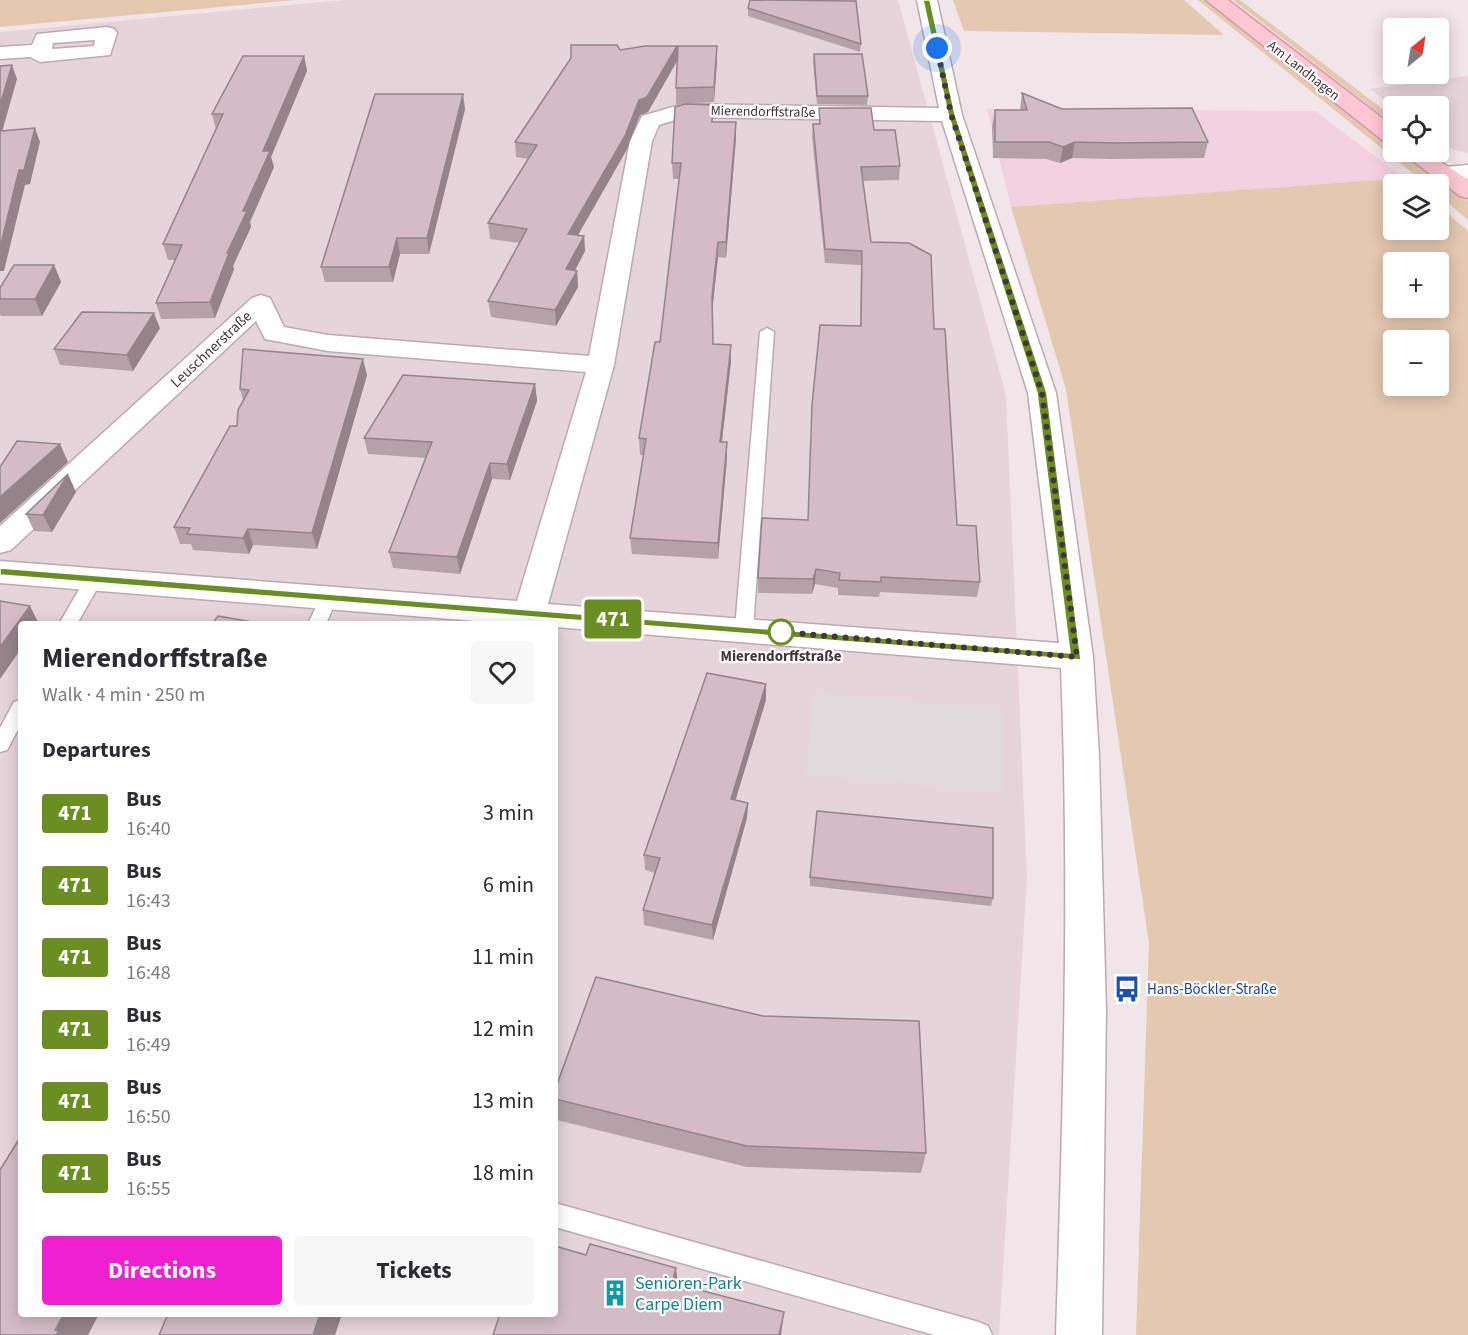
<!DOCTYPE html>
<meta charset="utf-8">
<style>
:root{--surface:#fff;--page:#f7f7f7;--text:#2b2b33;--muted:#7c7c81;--accent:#ef20d0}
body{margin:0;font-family:"Source Sans 3",sans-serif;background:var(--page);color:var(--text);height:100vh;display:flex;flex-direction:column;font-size:22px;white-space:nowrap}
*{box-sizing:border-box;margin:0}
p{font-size:20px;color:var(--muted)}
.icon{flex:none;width:33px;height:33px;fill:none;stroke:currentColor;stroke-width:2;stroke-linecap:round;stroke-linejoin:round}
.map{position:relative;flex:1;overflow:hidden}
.drawer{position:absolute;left:18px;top:621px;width:540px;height:696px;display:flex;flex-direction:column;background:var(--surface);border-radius:6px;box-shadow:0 3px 15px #0003}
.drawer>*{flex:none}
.badge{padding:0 12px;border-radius:4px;font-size:21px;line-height:39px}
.needle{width:39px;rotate:30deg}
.tools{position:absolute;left:1383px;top:18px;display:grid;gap:12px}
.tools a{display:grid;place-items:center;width:66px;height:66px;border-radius:6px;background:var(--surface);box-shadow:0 3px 15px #0003;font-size:30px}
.you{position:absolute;width:30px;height:30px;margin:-15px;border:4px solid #fff;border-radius:50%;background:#1a73e8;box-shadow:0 0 0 9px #1a73e833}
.map>.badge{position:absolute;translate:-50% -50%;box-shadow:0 0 0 3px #fff}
h2{padding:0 24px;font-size:22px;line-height:54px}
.round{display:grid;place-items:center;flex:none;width:63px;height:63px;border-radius:6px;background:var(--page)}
.head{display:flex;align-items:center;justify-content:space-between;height:102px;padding:0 24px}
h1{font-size:28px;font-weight:700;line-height:45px}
.primary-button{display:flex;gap:12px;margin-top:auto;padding:12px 24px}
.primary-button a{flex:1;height:69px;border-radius:6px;background:var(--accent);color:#fff;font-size:24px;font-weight:700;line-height:69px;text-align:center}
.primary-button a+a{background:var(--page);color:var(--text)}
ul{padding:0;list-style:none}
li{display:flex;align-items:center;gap:18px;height:72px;padding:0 24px}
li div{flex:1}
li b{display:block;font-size:22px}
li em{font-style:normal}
li .badge{min-width:66px;font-weight:700;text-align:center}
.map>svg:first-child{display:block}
</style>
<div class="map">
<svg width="1468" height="1335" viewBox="0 0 1468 1335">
<rect width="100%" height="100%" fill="#f2e5e9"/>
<path fill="#e5d4d9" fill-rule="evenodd" d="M344,0H898L1006,395L1027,877L999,1335H0V32ZM21,624H555V1314H21Z
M1468,76V153L1454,150L1439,139L1438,106H1394L1369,89Z"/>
<path fill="#f3d1e0" d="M987,109L1315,111L1404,178L1011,207Z"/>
<path fill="#e4c8b0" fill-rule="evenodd" d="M0,0H296L0,27Z
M953,0H1184L1224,35L964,31Z
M1198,0H1206L1393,147L1394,152H1399L1468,201V220L1439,195L1438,184H1426Z
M1233,0H1240L1393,117V124Z
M1404,178L1412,184H1394V230H1438L1439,206L1468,231V1335H1136L1149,943L1066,389L1011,207ZM1438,262V308H1394V262ZM1438,340V386H1394V340Z"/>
<path fill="#e0dadd" d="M814,693L1002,710V793L806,774Z"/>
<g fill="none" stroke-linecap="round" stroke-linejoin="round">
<g stroke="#bda9b0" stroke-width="3">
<path id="lane" d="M767,328L774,332L753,629L750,634H738L735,629L760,332Z
M93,574L102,580L77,624H59L87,576Z
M328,592L337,598L326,624H308L322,594Z
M21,700V724L7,750L0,752V728L14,702Z
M555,1203L979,1322L988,1326L992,1335H934L555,1227Z"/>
</g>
<g stroke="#bda9b0" stroke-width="3">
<path id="street" d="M917,0H937L962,115L1056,393L1093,657L1099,756L1106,1010L1102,1335H1056C1063,1112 1070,890 1061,668L555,627V624H514L0,583V561L517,601L586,372L328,351L265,339L256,321L11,550L0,553V526L252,298L261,295L270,298L284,327L328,335L589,356L630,141L642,116L683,104L939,108ZM685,117L942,121L1028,393L1059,643L548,604L614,365L652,141L659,125Z
M107,27L114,29L117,33L110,55L40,62L30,57L0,59V47L32,45L37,34ZM95,40L94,46L52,49L53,43Z
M1468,165V179L1433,178L1430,173L1433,168Z"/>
</g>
<g stroke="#d39aa8" stroke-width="3">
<path id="secondary" d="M1206,0H1228L1394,127V145L1386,143Z
M1401,152H1426L1468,180V198L1460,196Z"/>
</g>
<use href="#lane" fill="#fff" fill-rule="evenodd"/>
<use href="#street" fill="#fff" fill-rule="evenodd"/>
<use href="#secondary" fill="#fcc6d3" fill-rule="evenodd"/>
</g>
<path fill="#b5a2a9" d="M748,8L861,44L860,52L748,16Z
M677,46V61L648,112L640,115L626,151L578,235L584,236L585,251L575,271H577L578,287L556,326L491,317L488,301L520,243L490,239L488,223L528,159L516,157L515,142L620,50Z
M717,46V61L714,102L676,104V88Z
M814,54L868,96L867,105L817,104L813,62Z
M304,56L307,71L271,157L274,167L250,222L251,227L233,266L234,269L215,318L161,319L156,303L175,260H168L163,244L216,129L212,114Z
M1022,93L1062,109L1208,142L1204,158L1112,159L1072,158L1060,163L1046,159L993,158L992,126L995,110H1020Z
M819,108L874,130L900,166L899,180L863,181L871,242L934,329L957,525L980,582L977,597L880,592L879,597L838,595V588L815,584L812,594L758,593V578L808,520L860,326L861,265L825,263L812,137L813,124H819Z
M465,109L429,254H400L393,282H325L321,267Z
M713,122H736V138L726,258L718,257L712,310L713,344L731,345V361L722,442L727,458L718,559L632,554L630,538L644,455H640L639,438L660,342L679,179H673L672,163Z
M54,265L61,282L42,316H1L0,314V288Z
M160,328L133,371L60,365L54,349Z
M367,375L317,549L253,545L249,554L193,550L191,544H180L174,527L237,426L243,400L240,389Z
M535,384L537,401L510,480L492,479L460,574L393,568L389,552L426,458L368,454L364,438Z
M76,492L52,532L34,531L26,514Z
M766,700L735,800L748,803L747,818L713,940L644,925L643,910L655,873L645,870L644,855Z
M810,877L993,898L991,906L810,886Z
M555,1090L926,1153L921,1173L747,1167L557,1120L555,1112Z"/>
<path fill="#94848a" d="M677,46V61L648,112L640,115L626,151L570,249L568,234L639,100Z
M717,46V61L714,102V87Z
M304,56L307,71L271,157L274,167L250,222L251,227L233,266L234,269L215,318L210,302L243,211L263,151Z
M12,65L17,79L0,139V105Z
M463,94L465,109L429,254L427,238Z
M736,122V138L726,258V242Z
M35,128L40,142L30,184L25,185L4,271H0V248L19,170Z
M1075,142L1072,158L1060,163L1063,147Z
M584,236L585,251L567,285L566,269Z
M397,238L400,254L393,282L389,267Z
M718,242V257L712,313V297Z
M54,265L61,282L42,316L35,299Z
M577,271L578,287L556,326L555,310Z
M154,313L160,328L133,371L127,355Z
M731,345V361L720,458V442Z
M363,359L367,375L317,549L312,533Z
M535,384L537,401L510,480L507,464Z
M727,442V458L718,559V543Z
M60,444L68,462L0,523V497Z
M490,463L492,479L460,574L457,557Z
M68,474L76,492L52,532L43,515Z
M248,529L253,545L249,554L243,538Z
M816,569L815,584L812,594L813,579Z
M30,606L39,624H21V649L0,679V647Z
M766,684V700L731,815V799Z
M748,803L747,818L713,940L712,925Z
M676,1268L678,1285L672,1283Z
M784,1312L781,1335H779Z
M64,1314H99L88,1335H56L55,1330Z
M320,1314H342L335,1335H313Z"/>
<path fill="#d3bcc5" stroke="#94848a" stroke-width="1.5" d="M750,0L856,1L861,44L748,8Z
M571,45H617L620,50L645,46H677L647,97L639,100L625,136L568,234L584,236L566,269L577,271L555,310L488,301L527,229L488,223L537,145L515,142L571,58Z
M678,46H717L714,87L676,88Z
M814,54H862L868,96H817Z
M243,56H304L263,151H270L243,211H247L227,253H229L210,302L156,303L182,245L163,244L223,114H212Z
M12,65L0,105V66Z
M1022,93L1062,109L1192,108L1208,142L1115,143L1075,142L1063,147L1049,142H995V110H1027Z
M375,94H463L427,238H397L389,267H321Z
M685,104L713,105L712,122H736L726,242H718L712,297L713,344L731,345L720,442H727L718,543L630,538L646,439L639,438L655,342H660L681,163H672L675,107Z
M819,108H871L874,130H895L900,166L861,167L871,242L909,243L931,255L934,329H945L957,525L976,526L980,582L881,577V582L839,580L840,573L816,569L813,579L758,578L762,518L808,520L812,405L820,325L861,326L862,251L825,249L813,124H820Z
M35,128L24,170H19L0,248V131Z
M14,265H54L35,299H0V288Z
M82,312L154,313L127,355L54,349Z
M243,349L363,359L312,533L248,529L243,538L187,534L190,528L174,527L230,426H237L238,410L249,390L240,389Z
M403,375L535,384L507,464L490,463L457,557L389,552L432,442L364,438Z
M17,441L60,444L0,497V467Z
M68,474L43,515L26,514Z
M0,601L30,606L0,647Z
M218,616L263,624H212Z
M707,673L766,684L731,799L748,803L712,925L643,910L660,858L644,855Z
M817,811L993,828V898L810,877Z
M596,977L763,1016L919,1021L926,1153L747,1146L555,1099V1090Z
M21,1136V1314H64L55,1330L59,1331L56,1335H0V1170Z
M590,1244L676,1268L672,1283L784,1312L779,1335H493L500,1314H555V1246L586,1255Z
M168,1314H320L313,1335H159Z"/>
<path fill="#6b8e23" stroke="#fff" stroke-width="1.5" d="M923,0H930L955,114L1047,393L1081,660L0,575V568L1070,653L1037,393L948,114Z"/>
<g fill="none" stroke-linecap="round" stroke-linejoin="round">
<path stroke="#44353b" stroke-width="6" stroke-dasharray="0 10.8" d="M781,632L1077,657L1042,393L951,114L937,48"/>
</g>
<defs>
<g id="bus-bare" transform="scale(2.07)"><path d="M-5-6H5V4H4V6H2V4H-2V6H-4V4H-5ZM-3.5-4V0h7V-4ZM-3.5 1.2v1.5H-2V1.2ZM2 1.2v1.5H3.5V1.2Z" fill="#1a4fb4" stroke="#fff" stroke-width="2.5" paint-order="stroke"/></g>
<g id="building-bare" transform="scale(2.07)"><path d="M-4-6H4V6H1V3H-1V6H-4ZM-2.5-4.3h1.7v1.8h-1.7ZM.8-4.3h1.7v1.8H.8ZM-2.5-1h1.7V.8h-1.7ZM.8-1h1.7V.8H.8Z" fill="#0f9aa8" stroke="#fff" stroke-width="2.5" paint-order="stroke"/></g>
</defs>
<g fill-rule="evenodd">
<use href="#bus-bare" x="1127" y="989"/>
<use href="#building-bare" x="615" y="1293"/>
</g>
<circle fill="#fff" stroke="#6b8e23" stroke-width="3" cx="781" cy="632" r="12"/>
<g text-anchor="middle" stroke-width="4.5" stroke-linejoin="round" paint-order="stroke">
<g font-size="14" fill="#44353b" stroke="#fff">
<text transform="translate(1304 70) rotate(38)" y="5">Am Landhagen</text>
<text transform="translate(763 111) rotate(1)" y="5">Mierendorffstraße</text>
</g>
<g font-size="15" fill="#44353b" stroke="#fff">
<text transform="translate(211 349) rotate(-43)" y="5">Leuschnerstraße</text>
</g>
<g font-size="15" font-weight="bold" fill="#44353b" stroke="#fff">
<text x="781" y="661">Mierendorffstraße</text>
</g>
<g font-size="15" fill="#164399" stroke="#fff" text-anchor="start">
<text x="1147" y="994">Hans-Böckler-Straße</text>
</g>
<g font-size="18" fill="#0d838f" stroke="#fff" text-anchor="start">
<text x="635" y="1289">Senioren-Park<tspan x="635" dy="21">Carpe Diem</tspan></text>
</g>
</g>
</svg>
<div class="tools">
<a><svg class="needle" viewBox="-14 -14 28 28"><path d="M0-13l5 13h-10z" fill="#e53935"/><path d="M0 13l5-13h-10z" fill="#7c7c81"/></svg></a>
<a><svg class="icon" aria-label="locate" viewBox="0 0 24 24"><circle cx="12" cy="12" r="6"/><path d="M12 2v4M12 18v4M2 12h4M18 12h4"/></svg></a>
<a><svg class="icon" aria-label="layers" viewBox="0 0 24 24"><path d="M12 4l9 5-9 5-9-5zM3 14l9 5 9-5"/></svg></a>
<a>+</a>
<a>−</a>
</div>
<div class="you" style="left:937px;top:48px"></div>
<b class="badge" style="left:613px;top:619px;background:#6b8e23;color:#fff">471</b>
<section class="drawer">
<div class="head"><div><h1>Mierendorffstraße</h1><p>Walk · 4 min · 250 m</p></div><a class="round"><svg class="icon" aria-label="heart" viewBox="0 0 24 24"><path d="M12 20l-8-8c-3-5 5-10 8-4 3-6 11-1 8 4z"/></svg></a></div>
<h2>Departures</h2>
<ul>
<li><span class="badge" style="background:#6b8e23;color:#fff">471</span><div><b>Bus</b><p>16:40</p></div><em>3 min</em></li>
<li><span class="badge" style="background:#6b8e23;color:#fff">471</span><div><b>Bus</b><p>16:43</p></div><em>6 min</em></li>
<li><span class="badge" style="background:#6b8e23;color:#fff">471</span><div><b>Bus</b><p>16:48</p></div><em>11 min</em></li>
<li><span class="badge" style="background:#6b8e23;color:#fff">471</span><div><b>Bus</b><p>16:49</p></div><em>12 min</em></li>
<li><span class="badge" style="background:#6b8e23;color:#fff">471</span><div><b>Bus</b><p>16:50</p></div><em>13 min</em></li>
<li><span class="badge" style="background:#6b8e23;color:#fff">471</span><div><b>Bus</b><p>16:55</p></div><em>18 min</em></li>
</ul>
<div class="primary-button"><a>Directions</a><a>Tickets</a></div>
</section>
</div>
